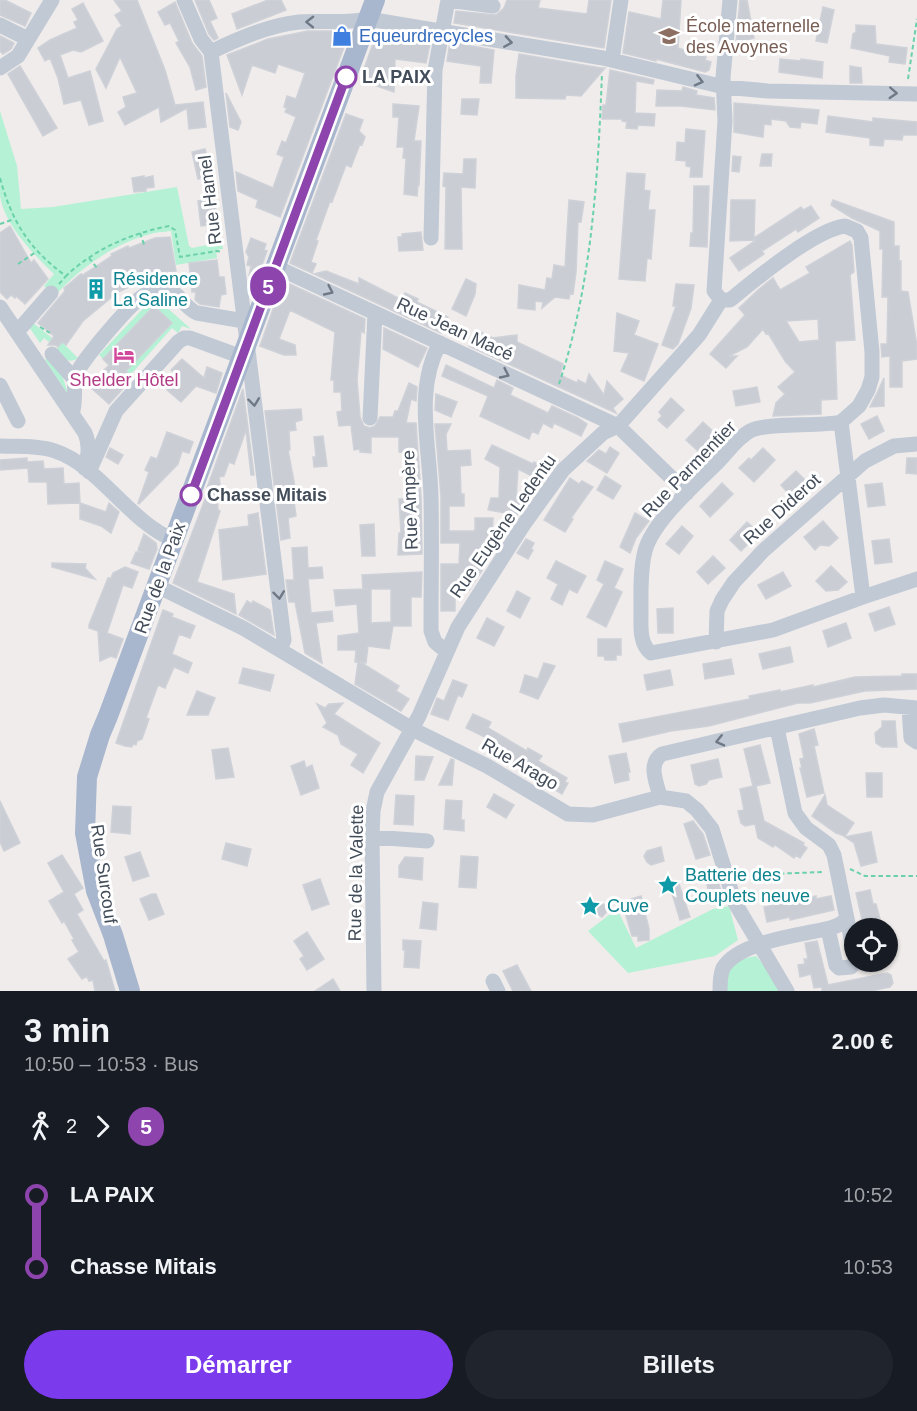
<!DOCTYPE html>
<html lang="fr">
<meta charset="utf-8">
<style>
:root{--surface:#171b24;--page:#20242c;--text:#f1f3f6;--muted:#9ea1a6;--accent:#7c3aed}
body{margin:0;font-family:Arial,sans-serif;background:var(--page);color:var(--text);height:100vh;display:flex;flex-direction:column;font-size:22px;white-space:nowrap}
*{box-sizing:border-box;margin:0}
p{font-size:20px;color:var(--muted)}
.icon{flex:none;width:33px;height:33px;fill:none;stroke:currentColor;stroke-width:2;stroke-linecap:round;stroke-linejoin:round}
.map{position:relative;height:991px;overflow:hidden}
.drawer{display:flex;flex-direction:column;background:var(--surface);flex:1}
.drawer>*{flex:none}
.badge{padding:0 12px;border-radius:20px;font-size:21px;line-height:39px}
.tools{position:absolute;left:844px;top:918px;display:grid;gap:12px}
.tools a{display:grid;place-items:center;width:54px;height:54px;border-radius:50%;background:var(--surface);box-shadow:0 2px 4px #0004;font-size:30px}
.map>.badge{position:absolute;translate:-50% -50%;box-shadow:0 0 0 3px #fff}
.legs{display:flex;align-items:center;gap:9px;height:66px;padding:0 24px;font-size:20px}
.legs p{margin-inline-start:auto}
.head{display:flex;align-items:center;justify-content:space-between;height:102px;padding:0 24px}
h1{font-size:33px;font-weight:800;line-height:45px}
.cta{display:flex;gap:12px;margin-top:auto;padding:12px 24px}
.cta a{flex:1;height:69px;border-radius:36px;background:var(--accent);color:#fff;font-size:24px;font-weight:800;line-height:69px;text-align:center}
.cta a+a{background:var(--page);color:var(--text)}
ul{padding:0 24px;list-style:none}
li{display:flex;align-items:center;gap:21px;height:72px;font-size:22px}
li i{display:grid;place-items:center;width:9px;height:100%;margin:0 8px;background:currentColor}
li i::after{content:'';width:15px;height:15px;margin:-8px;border:4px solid;border-radius:50%;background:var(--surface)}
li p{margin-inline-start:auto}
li:first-child i{background:linear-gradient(#0000 50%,currentColor 0)}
li:last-child i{background:linear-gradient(currentColor 50%,#0000 0)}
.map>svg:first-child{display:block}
</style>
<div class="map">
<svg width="917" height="991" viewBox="0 0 917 991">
<rect width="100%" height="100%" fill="#efeceb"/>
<path fill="#b5f1d4" d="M0,111L17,166L21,209L53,207L177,187L189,246L192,248L222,242L223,249L216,250L217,258L176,265L171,231C163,232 155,232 147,235C114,244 77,270 55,296L44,286L54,274C34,255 3,223 0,195C0,167 0,138 0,111Z
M153,298H156L191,329L182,326L178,333L172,328L132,373H128L126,371L172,323L154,307L103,359L99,355Z
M32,322L52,338L49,342L44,338L40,343L29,327Z
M62,342L78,358C68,365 63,357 56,350Z
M49,356L62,375L69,396L45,360Z
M729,906L738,940L715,956L628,973L588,931L617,909L636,948L713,909Z
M756,956L786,991H720L728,962Z"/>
<path fill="#cacdd4" stroke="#cfd1d8" stroke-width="1.5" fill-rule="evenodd" d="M0,0H5L31,13L25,26L0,15Z
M114,0H137L165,70L175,105L203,102L206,127L189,129L187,108L161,122L159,107L125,125L118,112L126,107L123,97L137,93L120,57L106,88L96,69L117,29L122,26L115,15L122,11Z
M195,0H209L217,18L210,21L218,38L214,40L209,34Z
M268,0H281L286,10L237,29L232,14Z
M507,0H540L538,8L587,14L589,0H611L604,48L454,23L456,11L496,15L504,8Z
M663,0H681L678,48L706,57L705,60L711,62L709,70L705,72L656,59V61L623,53L629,12L661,19Z
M740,0H747L754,38L736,43Z
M175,2L192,43L202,56L206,87L196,90L190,67L176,43L179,41L170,23L165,25L158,12Z
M83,3L103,41L81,52L73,50L60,55L68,78L90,71L103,121L89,125L81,100L64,104L58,78L50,58L45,61L38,48L50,40L77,28L74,22L78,20L72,9Z
M823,7L834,10L827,43L816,41Z
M856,25L875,26L876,44L907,48L905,64L889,62L890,56L851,48L853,34L856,32Z
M378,30L431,39L426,63L395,59L394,92L365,82L362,74Z
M308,31H350L280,217L256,207L258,200L238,191L236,172L273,188L284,157L277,154L282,141L286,143L296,117L285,112L287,108L284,107L287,96L296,99L305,73L278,64L275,73L252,65L242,95L227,55L268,39Z
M0,36L14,43L11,49L3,54L0,51Z
M450,42L494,50L491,83H480L481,66L447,61Z
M519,54L601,68H605L581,96L566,95L565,99L516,98V76Z
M780,59L801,61V59L823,62L822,78L779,72Z
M20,66L57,128L43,136L8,74Z
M850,66L861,68L862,83H850Z
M610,70L654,80L653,84L636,81L635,113L655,114L654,126L638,125L637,129L626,128L627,122L622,121V119H602L603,105H606Z
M683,87L697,91L696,95L714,98L715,110L681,106H656L657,90L682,91Z
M226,93L241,122L238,130L230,127Z
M462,99H479L477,115L461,114Z
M734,103L819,110L817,124L801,122L800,128L790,127L786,121L771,119V125L764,124L763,137L734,132Z
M393,104L419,106L414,141H421L419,185L418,184L417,196L404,194L406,158H403L404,147H397L399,117H393Z
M346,114L363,120L359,131L365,137L362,145L360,144L351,167L346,165L332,202L330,201L316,240L318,241L311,262L316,264L312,273L290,263Z
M828,116L873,122V118L917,122V135H903L902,140L884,139L883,146L870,145V138L826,132Z
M686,129L705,131L702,177H690L691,167L686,166V161L676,160L677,142L685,143Z
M205,149L213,176L198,179L192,152Z
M762,154H772L771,166H760Z
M733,156L741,157L739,172L732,171Z
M464,159H476L475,188L461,187L462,249H445L446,187L443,186L444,173L463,174Z
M627,173L645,174L644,190L650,191L648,210H655L651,259L647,258L645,281L619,279Z
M144,176V178L153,176L154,187L146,188V191L134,192L132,178Z
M694,186H709L707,247L690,246L691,233H693Z
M214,199L218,224L201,226L198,201Z
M569,200L584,202L581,222L578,221L576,272L573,294L570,293L569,299L555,297L542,308L543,302L535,301V310L518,308L519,285L545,290L547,278L552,279L554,265L565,267Z
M731,200H755L754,238L801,207L803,210L811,206L819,218L798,232L796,229L762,251L764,254L739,271L730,258L756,240L730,241Z
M833,200L894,222V246H899V261H901V291L908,292L917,346V359L902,361V387H890V356L882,357L881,344H887L888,297H882L883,249H880V231L852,218L831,205Z
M10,226L31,263L34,260L48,279L25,304L16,296L15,298L11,295L7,299L0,292V233Z
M421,232L423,250L399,251L398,237H402V234Z
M170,237L176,271L159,273L118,292L83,321L66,345L62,342L58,347L55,345H48L54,336L38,323L65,291L64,288L81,274L83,275L112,256L111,254L128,246L129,248L155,238Z
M251,238L266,244L264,250L267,251L257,279L249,276L251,266L247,265L249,257L246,252Z
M850,241L852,245L854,272L850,275L855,340L835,341L837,399L821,400V414L773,416L776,403L785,394L778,387L795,372L785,361L768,333L766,334L763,329L747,347L729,356H737L726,368L710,354L745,315L739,308L758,290L773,278L780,290L810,273L806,267ZM818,319L819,340L799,342L786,321Z
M217,260L219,277H224L226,294L221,295L219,307L200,304L195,300L196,292H192L189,263Z
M326,271L359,284V278L402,300L405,293L418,299L417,302L448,317L441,333L314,274Z
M466,279L476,284L475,294L466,316L452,309Z
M283,281L365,319L364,333L361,331L357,380L360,417L364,426L370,428L375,426L380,417H393L395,411H398L409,383L417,387L416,401L411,399L406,423H416L421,497L422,554L398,555L399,533H401L399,499H407L404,453L399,452V437H371V453L360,452V449L354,450L351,425L339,426L337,412L342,411L341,392H334V380H331L335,332L290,310L279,339L295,345L296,355H284L260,346Z
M676,284L694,285L691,308L678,344L673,349L662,345L676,306H673Z
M154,306L172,323L126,371L128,373L124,378L129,382L109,404L89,386L109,365L103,359Z
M617,313L639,321L634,335L658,344L644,381L621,371L629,353L614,351Z
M384,328L427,348L418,367L383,349Z
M476,330L493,338L517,335V342L563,364L560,375L577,383L578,380L586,384L589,374L604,395L607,381L623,399L613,408L616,413L469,346Z
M182,359L204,378L207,367L222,373L216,393L196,386L181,402L167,390L179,377L171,370Z
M446,365L494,388L497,380L513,388L510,395L548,413L552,406L578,418L587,424L581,436L554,423L552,428L543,423L538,434L532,431L529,439L480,416L488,396L442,376Z
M884,378V406L870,407L876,395Z
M757,387L760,402L736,406L733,391Z
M243,389L254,475H251L246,430L234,464L229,462L224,476L219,477L221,490H217L218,510L220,511L197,582L234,594L236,614L173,583L209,489L207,488Z
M436,394L457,402L451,417L435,410Z
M671,398L684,410L667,428L658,420L662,416L659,412Z
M301,409L302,420L295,422L296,430L289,431L290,450H288L295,487H298L299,500L294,501L296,516L288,518L290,538L281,540L265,411Z
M877,416L884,431L869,439L861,424Z
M703,422L717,435L698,451L686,440Z
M435,424H451L446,434L447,451L470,450L471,465L460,466L461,494H464V506H449V531H475V518H493L491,557L469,590H455V611H441V564H459L460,543H441V496Z
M167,432L193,442L189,453L182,451L178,464L139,504L138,503L149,472L145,470L151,457L157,459Z
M323,436L327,466L314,467L313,457H316L314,437Z
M492,445L533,464L534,462L544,467L549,456L559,461L538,488L535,486L538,479L518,469L516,500L520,501L517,515L488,510L491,498H499L500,467L485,459Z
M610,447L619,453L607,473L587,461L599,450L606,454Z
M110,448L123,455L118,464L106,457Z
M763,448L775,460L754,482L739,468L749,458L751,460Z
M27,458V462L43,461L44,469L63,468L64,484L79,483L80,503L48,504L47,482H29L28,468L0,470V460Z
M907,458H917V474L906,473Z
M796,471L808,483L805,486V494L796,502L781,485Z
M605,476L621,486L613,499L597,490Z
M570,478L579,484L582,481L593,487L571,518L573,519L565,532L544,520Z
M722,483L733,494L710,517L700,506Z
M882,483L885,505L868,507L865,485Z
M80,503L106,512L109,503L119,512L111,533L101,526L80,519Z
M258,513L266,574L223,580L219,530L249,526L248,515Z
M635,513L649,521L636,538L630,553L620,547Z
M823,521L838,538L829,546L820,545L815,550L804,537Z
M747,522L759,533L741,551L730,540Z
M374,524L375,556H362L360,525Z
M682,526L693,536L679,554L666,544Z
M144,534L156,543L157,549L149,569L131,563L136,552H141L138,550Z
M526,539L534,543L531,549L533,550L528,559L517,553Z
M889,539L892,562L875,564L872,541Z
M307,547L308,568L322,567L323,578L308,579L311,613L332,611L333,621L316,623L322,663L305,653L295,602H289L286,580H294L292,548Z
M713,556L725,568L708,584L697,572Z
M556,561L586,576L577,593L569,589L562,605L551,599L558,584L547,578Z
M605,561L623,569L614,588L622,592L606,627L587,617L604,584L597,580Z
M52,563L86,564L85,568L95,579L52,567Z
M831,566L847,582L838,590L826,591L816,581Z
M125,567L138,572L132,588L123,585L107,633L123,639L116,658L111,656L100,661L98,631L89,628V625L108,578H111L113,573Z
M422,572L421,597H411V626H393L389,649L368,646L366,663L360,662L399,686L396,691L409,699L401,711L355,684L358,662H355L356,650H338V636L359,633L357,604L336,606L334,590L368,589H363L362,575ZM371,589H391V622L371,623Z
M783,572L791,586L766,599L758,585Z
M517,591L530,598L520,618L507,611Z
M247,601L252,604L253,601L270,610L274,635L239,615Z
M889,607L895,624L875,631L869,614Z
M673,608V633H658L657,609Z
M163,610L173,614L172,617L195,626L190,638L179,634L172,654L192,663L188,673L174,667L165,688L158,685L146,718L149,719L142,739L137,741L136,745L133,744L132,747L125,746L116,743Z
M487,618L504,627L494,646L477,638Z
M846,623L851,638L828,647L823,631Z
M598,639H621V655H616V660H605L604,656H598Z
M790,647L793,662L763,669L759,654Z
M731,659L734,674L705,679L703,664Z
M544,663L555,666L538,699L520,692L525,675L538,679Z
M243,668L274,675L270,691L239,683Z
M670,670L673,685L647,690L644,675Z
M902,674H917V689L865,691L810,703H798L709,726L671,731L623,742L619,724L750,699L749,696L780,690V692L813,685V687L855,677L902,676Z
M453,680L467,685L462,697L458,695L448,720L431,714L437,698L444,701Z
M197,691L215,698L208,715H187Z
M343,703L334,714L380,743L363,773L351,765L358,754L341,744L338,735L323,727L327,723L317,704L325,708L329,704Z
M473,714L491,722L488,728L527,751L528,748L542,756L538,761L567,778L565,782L568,783L562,794L488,750L493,741L466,728Z
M882,721H895L897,747H882L876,743L875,733L882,727Z
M814,729L818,745L814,746L824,793L807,797L800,768H802L800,759L804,758L799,734Z
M760,745L770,783L756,786L764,821L804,843L803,845L807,848L800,858L796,855L794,858L775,845L773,847L758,838L755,824L745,826L741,823L738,811L744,810L740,789L753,786L744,749Z
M228,748L234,777L216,779L212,750Z
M626,753L630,772H628L629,780L615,783L609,756Z
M416,756L433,757L424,780H415Z
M451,759L454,760L452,785H439Z
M718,759L722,777L709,780L706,784L699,786L695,784L691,765Z
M304,761L306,768L312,765L319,788L301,795L291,766Z
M866,773H882V797H867Z
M494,794L514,805L506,818L487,807Z
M396,795L414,796L413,825L394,824Z
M825,795L827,805L854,823L845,836L836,833L812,816Z
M446,800L462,801L461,820H464V831L444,829Z
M0,801L20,843L4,851L0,842Z
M113,806L131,807L130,834L111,832Z
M693,821L703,834L710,855L696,859L684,824Z
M871,832L877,862L861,866L854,843L845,837Z
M226,843L251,849L247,866L222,859Z
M661,847L664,861L651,865L647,862L644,856L647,851Z
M140,852L149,876L133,881L125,857Z
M62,855L83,888L74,894L83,910L77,914L104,961L106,960L115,991H95L93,980L89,981L87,976L82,979L68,959L79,952L72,940L74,939L64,921L62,923L49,901L64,892L48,863Z
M461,856L478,857L476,888L459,887Z
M405,857L423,858L422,880L399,877V866Z
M320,879L329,904L312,910L303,885Z
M718,881L723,898L712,902L707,885Z
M679,884L690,917L680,920L670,887Z
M870,890L873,904H876L880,919L876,920L878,928H864L856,893Z
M152,894H156L164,914L149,920L140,899Z
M641,896L649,929V940L638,941V936H632L622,902Z
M816,896V899L831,896L834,910L790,920V917L767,922L764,907Z
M423,902L438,904L436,930L420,928Z
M599,902L610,908L602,917L594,912Z
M307,932L324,959L307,970L300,959L304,956L294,941Z
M403,940L421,941L419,968L404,967L405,950H403Z
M817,941L828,985L887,973L891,975L893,983L890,987L871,991H822V987L814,988L811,974L800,977L798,965L805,964L804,959H808L805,943Z
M517,965L531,991H513L503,971Z
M333,979L340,991H315Z"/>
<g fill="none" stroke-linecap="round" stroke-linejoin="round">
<path stroke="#6bd1ab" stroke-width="2" stroke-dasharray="4.5 3" stroke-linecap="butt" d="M908,79L917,19
M0,178C12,222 29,249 66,276C94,249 132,233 169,226L175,230L180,257L217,251L222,252
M0,224L14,219
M140,233L145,247
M89,258L98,269
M18,264L36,252
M59,284L66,276
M40,327L50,333
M559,384C592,284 598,177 602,73
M850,869L865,876H917
M743,880L770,874L824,872"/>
<path stroke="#c1c9d5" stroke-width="15" d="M184,0L201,39L211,52C237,39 269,25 299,22C322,20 344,24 368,19L603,58L724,87L768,91L917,94
M0,25L28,39
M211,52L284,640L280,650
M612,60L621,0
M0,68L18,56L52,0
M431,238L435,70L448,0L493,6
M276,267L618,426L687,493
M721,300H730C756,279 814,230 845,226L857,231L861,238L872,352V377L868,390L859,406L841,422L863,597L773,630L651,653C639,644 641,625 641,611C641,592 640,570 645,551C653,521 695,485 717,463C727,453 737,438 750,431C766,422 817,427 841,422
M721,300L714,291L725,121L723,77L730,0
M0,307L85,433C90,445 89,456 84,468
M17,332L51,293
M440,343C414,389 430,447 431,497C432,542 431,587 431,631L435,642L447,652
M52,354L75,380
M0,385L18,421
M72,414C77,400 72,387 77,373C84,358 129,305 143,296C149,292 157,288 165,289C180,292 184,308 197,313L244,321
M370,418L375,313
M0,446C18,447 38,445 55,451C100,466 129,522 174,540
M89,472L116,411L178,342L184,338H190L242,357
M157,586L243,628L412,729L487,766L568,814L593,815L660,797L686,801L697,810L712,829L735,903L787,991
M863,597L917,579
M716,642L717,611L722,600L734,582L763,551L865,461L894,446L917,444
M909,708L911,738L917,742
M777,728L795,813L806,828L829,845L834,855L855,958
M660,797C657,783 647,764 662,754L860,708L884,705L917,708
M372,837L427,841
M828,929L836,965L839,968L851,967L855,962
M493,981L498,991
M374,991L372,837L373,811L377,792L419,716L458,627L524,524L563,470L603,433L618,426L699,335L721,300
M720,991C720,983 720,975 723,968C737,944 791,936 816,931C827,929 838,927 846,920"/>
<path stroke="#a9b7ce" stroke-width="20" d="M130,991L113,935L96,891L85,833L87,777L100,735L108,716L375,0"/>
</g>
<defs><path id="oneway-chevron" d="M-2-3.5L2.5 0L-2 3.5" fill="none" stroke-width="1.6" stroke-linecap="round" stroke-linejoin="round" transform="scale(1.5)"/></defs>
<g stroke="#6f7885">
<use href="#oneway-chevron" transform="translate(310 22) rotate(-179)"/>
<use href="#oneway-chevron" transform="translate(508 42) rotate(9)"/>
<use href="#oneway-chevron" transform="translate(699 81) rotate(14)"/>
<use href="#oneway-chevron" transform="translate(893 93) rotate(3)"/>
<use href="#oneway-chevron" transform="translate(329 291) rotate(25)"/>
<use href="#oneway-chevron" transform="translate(505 374) rotate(25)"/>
<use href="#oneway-chevron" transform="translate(254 402) rotate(83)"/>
<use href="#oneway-chevron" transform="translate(279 595) rotate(83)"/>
<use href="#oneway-chevron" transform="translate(720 741) rotate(167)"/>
</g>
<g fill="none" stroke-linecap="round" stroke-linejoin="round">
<g stroke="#fff" stroke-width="14">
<path id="line-1" d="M191,495L346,77"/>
</g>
<use href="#line-1" stroke="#8e44ad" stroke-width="9"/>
</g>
<defs>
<g id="shop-bare" transform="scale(1.62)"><path d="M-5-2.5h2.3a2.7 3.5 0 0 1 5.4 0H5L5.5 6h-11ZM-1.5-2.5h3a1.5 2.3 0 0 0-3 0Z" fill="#3f7fe0" stroke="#fff" stroke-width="2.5" paint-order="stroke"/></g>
<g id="school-bare" transform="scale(1.62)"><path d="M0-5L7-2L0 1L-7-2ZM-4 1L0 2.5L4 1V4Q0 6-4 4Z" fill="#8d6e63" stroke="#fff" stroke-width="2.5" paint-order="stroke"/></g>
<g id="building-bare" transform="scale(1.62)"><path d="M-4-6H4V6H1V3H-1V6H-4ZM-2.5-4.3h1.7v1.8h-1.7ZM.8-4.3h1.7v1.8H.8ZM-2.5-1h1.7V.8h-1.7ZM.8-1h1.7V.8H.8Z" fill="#0f9aa8" stroke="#fff" stroke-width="2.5" paint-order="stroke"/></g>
<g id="hotel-bare" transform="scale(1.62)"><path d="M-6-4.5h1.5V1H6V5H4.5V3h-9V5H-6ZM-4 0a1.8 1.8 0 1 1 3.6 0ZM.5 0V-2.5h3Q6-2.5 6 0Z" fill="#d1479c" stroke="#fff" stroke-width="2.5" paint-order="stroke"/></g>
<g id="sight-bare" transform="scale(1.62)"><path d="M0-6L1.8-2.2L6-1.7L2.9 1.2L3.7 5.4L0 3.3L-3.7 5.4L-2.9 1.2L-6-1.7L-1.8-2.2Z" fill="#0f9aa8" stroke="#fff" stroke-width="2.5" paint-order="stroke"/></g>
</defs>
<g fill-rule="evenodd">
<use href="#shop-bare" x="342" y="36"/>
<use href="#school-bare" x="669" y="36"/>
<use href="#building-bare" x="96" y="289"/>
<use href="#hotel-bare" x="124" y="355"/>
<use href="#sight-bare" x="668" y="885"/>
<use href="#sight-bare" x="590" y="906"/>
</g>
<g fill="#fff" stroke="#8e44ad" stroke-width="3">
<circle cx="346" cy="77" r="10"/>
<circle cx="191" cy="495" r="10"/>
</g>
<g text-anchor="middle" stroke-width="6" stroke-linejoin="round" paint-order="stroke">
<g font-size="18" fill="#785e54" stroke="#fff" text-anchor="start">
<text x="686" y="32">École maternelle<tspan x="686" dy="21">des Avoynes</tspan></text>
</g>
<g font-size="18" fill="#366cbe" stroke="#fff" text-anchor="start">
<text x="359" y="42">Equeurdrecycles</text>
</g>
<g font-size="18" font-weight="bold" fill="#434d5a" stroke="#fff" text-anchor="start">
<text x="362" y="83">LA PAIX</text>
<text x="207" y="501">Chasse Mitais</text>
</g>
<g font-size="18" fill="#434d5a" stroke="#fff">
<text transform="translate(210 200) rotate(-97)" y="6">Rue Hamel</text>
<text transform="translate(455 329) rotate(25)" y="6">Rue Jean Macé</text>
<text transform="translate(689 469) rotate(-46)" y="6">Rue Parmentier</text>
<text transform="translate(410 500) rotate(-92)" y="6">Rue Ampère</text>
<text transform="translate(782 509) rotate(-42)" y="6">Rue Diderot</text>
<text transform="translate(503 526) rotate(-55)" y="6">Rue Eugène Ledentu</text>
<text transform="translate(160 578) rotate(-70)" y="6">Rue de la Paix</text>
<text transform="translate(520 764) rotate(30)" y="6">Rue Arago</text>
<text transform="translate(356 873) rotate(-89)" y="6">Rue de la Valette</text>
<text transform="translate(104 874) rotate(82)" y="6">Rue Surcouf</text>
</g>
<g font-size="18" fill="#0d838f" stroke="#fff" text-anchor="start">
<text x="113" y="285">Résidence<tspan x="113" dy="21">La Saline</tspan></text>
<text x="685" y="881">Batterie des<tspan x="685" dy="21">Couplets neuve</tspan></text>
<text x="607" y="912">Cuve</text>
</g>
<g font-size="18" fill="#b23c85" stroke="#fff">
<text x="124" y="386">Shelder Hôtel</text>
</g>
</g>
</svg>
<div class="tools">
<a><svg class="icon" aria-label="locate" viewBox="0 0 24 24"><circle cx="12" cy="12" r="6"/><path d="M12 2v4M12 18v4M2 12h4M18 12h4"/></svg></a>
</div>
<b class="badge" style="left:268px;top:286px;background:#8e44ad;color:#fff">5</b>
</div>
<section class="drawer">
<div class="head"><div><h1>3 min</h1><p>10:50 – 10:53 · Bus</p></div><b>2.00 €</b></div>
<div class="legs"><svg class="icon" aria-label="walk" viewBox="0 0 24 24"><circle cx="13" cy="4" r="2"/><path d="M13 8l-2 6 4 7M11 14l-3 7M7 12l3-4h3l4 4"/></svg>2<svg class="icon" aria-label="forward" viewBox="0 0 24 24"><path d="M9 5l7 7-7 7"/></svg><b class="badge" style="background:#8e44ad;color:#fff">5</b></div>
<ul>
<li><i style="color:#8e44ad"></i><b>LA PAIX</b><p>10:52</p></li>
<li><i style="color:#8e44ad"></i><b>Chasse Mitais</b><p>10:53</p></li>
</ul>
<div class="cta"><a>Démarrer</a><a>Billets</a></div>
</section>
